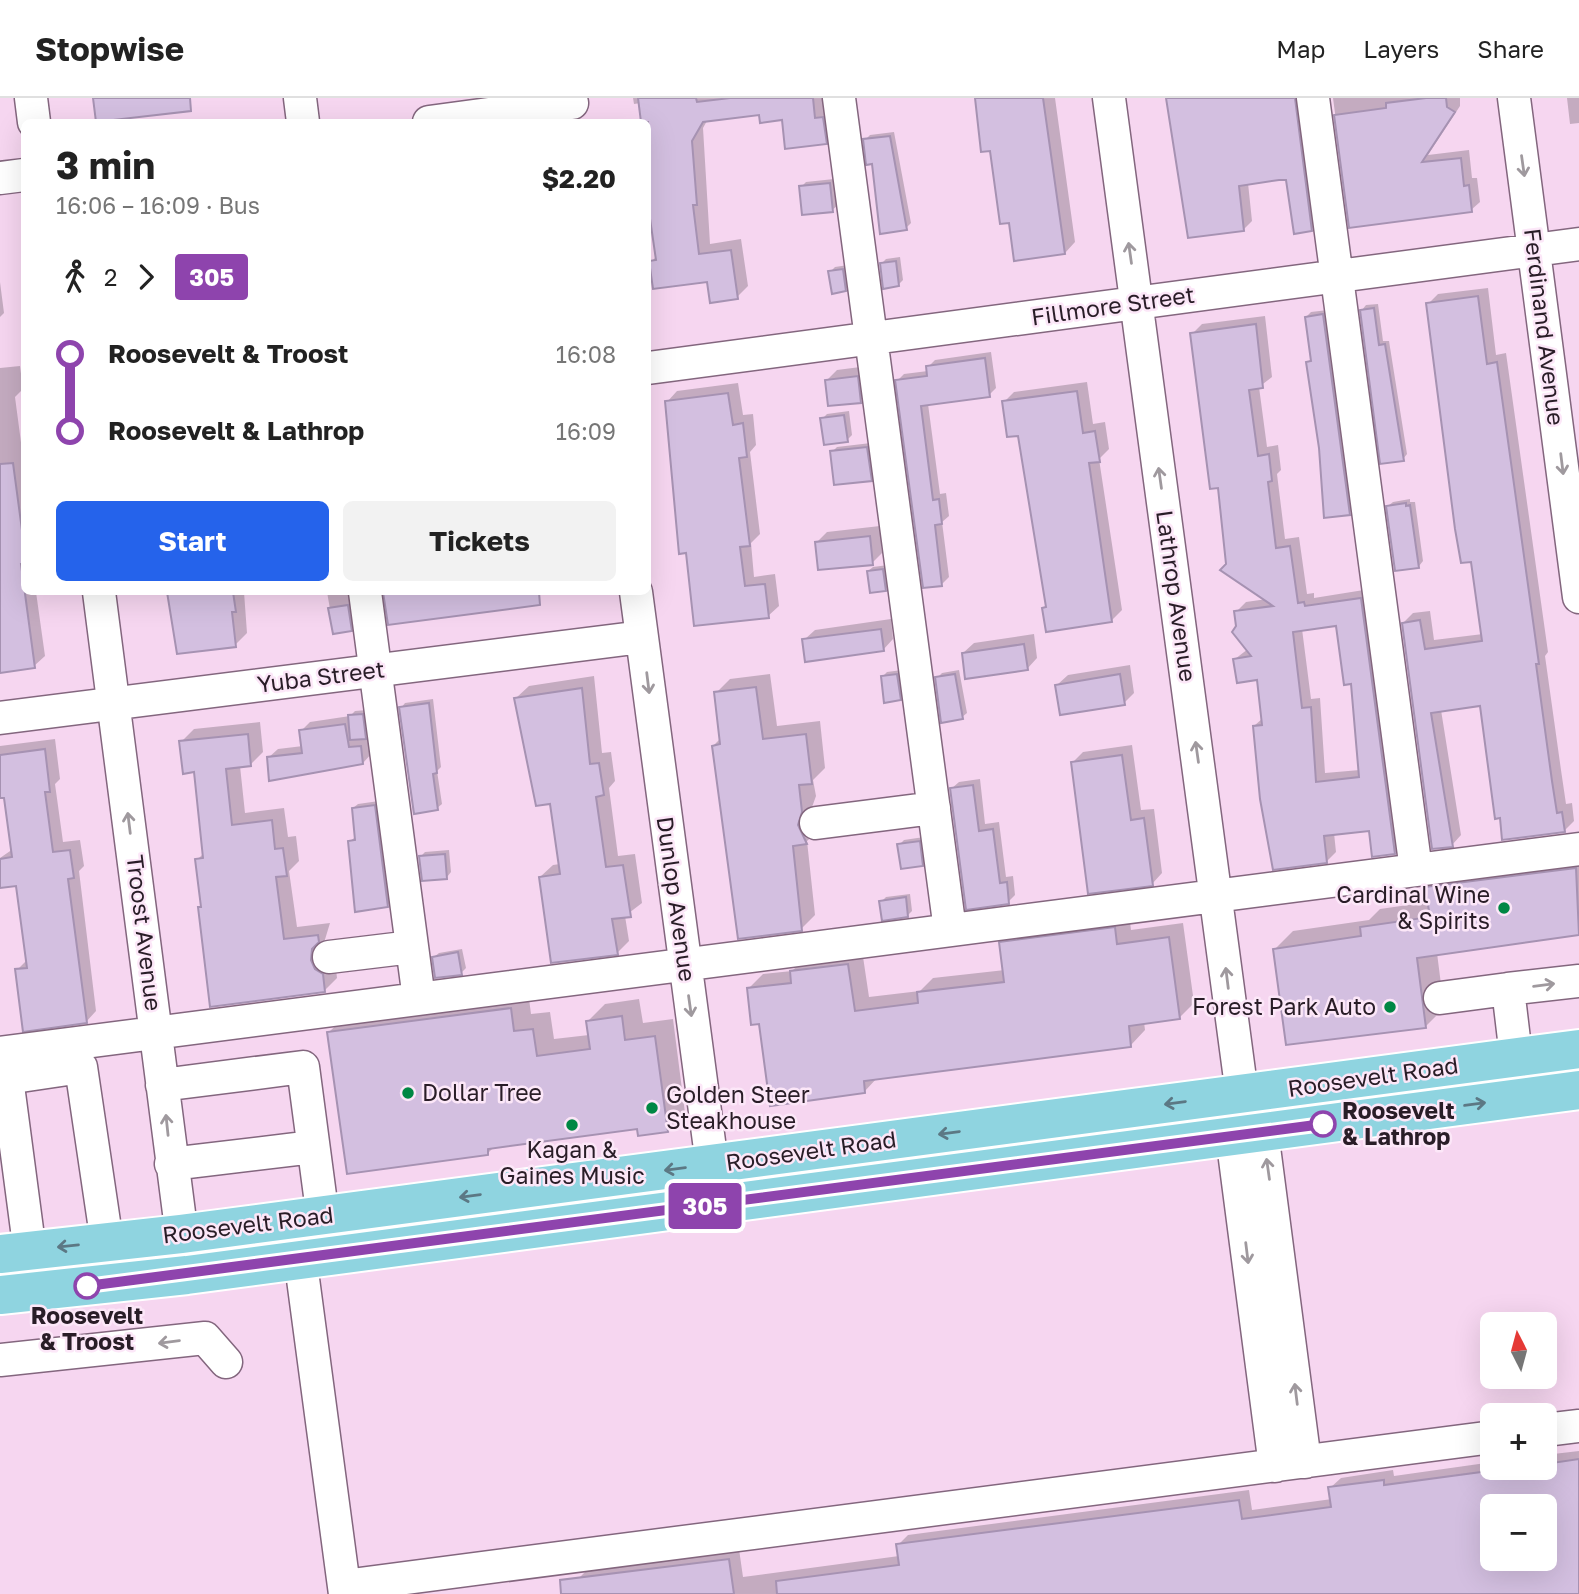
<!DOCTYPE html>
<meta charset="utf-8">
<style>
:root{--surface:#fff;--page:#f2f2f2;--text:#222;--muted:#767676;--line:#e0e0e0;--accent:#2563eb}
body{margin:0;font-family:"Golos Text",sans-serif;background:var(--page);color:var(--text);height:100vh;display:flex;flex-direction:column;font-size:26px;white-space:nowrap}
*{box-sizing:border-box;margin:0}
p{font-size:23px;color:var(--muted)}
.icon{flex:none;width:38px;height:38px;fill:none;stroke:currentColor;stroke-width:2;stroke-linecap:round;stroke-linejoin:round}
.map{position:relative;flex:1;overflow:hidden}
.panel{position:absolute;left:21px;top:21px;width:630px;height:476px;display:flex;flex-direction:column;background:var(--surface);border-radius:10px;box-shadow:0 7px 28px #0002}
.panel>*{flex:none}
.badge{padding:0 14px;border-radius:5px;font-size:24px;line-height:46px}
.needle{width:46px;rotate:354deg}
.tools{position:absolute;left:1480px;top:1214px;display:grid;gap:14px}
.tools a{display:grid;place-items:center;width:77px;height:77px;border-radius:10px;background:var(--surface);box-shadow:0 7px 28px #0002;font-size:35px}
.map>.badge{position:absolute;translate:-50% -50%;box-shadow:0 0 0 4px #fff}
.legs{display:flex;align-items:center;gap:10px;height:77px;padding:0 35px;font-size:23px}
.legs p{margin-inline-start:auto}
.head{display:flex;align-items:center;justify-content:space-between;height:119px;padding:0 35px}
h1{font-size:38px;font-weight:700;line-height:52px}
.primary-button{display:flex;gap:14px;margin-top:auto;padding:14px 35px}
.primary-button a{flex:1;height:80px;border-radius:10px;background:var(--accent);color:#fff;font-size:28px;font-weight:700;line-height:80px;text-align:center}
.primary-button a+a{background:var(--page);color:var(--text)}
ul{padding:0 35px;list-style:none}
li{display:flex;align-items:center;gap:24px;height:77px;font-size:26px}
li i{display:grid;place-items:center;width:10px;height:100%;margin:0 9px;background:currentColor}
li i::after{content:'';width:18px;height:18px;margin:-9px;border:5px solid;border-radius:50%;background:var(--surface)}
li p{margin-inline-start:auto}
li:first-child i{background:linear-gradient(#0000 50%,currentColor 0)}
li:last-child i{background:linear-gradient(currentColor 50%,#0000 0)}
header{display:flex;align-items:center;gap:42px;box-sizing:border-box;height:98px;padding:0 35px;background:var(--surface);border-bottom:2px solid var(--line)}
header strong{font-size:33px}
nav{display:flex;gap:38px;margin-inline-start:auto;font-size:24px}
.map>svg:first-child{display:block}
</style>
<header>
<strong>Stopwise</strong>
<nav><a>Map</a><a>Layers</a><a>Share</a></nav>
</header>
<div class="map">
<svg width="1579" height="1496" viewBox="0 0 1579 1496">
<rect width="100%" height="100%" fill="#f6d6f0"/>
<path fill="#0003" fill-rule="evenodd" d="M633,0H825L837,33L826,44L783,20L761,15L708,21L703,30L710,146L741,141L748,188L737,199L709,182L651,164L657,158L648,95V24H643L641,5L634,6Z
M976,0H1055L1075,144L1065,155L1011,123Z
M1168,0H1304L1320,123L1311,132L1287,80L1248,85L1252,123L1243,132Z
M1333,0H1460V8L1428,57L1469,52L1472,80H1477L1480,104L1471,112L1350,129Z
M1567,0H1579V25L1570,26Z
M894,34L911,125L906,130L865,42L870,37Z
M834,81L837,108L832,112L801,89L806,84Z
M900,159L903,182L898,187L881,166L886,161Z
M848,167L850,187L845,192L830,174L835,169Z
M0,184L4,215L0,219Z
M1488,190L1496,257L1506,255L1548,554L1545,558L1561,672L1566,706L1572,705L1574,723L1564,733L1482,606L1441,612L1461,737L1452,747L1403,525L1413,515L1430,513L1434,542L1483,536L1428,206L1438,196Z
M1378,206L1383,243H1389L1407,356L1403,361L1362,212L1366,207Z
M1328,212L1354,410L1349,415L1308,264L1312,260L1306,219L1311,214Z
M1265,218L1272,279L1259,289L1267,349L1278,347L1281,372L1277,376L1285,441L1299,439L1307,496L1314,495V500L1370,491L1404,745L1395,755L1370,731L1334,735L1336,754L1327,763L1254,628L1263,620L1259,580L1235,561L1248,551L1238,528L1236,514L1246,504L1267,501L1228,467L1219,388L1192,236L1202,226ZM1337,526L1352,584L1360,672L1325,675L1320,600L1311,601L1302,531Z
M991,254L996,290L989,297L928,306L940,396L946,395L949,418L942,424L949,479L942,486L897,283L904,276L928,273V269L935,262Z
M20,268L23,291L15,299L24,367V494H36L45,558L34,568L0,573V270Z
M868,268L871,292L860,303L827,282L837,272Z
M1087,284L1093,326L1105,324L1109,351L1099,361L1122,512L1111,523L1044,511L1047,507L1020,336L1004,304L1014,294Z
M738,285L743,317L753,316L756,347L750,354L760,436L751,445L754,479L775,476L779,508L768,518L696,526L667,304L677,293Z
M849,313L852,337L847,342L822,321L827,316Z
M871,345L875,376L871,381L832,354L837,349Z
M1410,401V404H1415L1423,463L1419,468L1388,408L1393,404Z
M880,428L882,455L872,465L817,444L827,434Z
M888,467L890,487L885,492L868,473L873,469Z
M169,494H244L247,535L235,547L179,554Z
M327,494H352L356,527L351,532L334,534Z
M385,494H516L517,496Z
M891,521L893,541L883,552L804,542L815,532Z
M1034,536L1037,560L1027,571L963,555L974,545Z
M1130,567L1134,595L1124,605L1057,587L1068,577Z
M902,572L905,596L900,601L882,579L887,574Z
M959,572L967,615L962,619L937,580L942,575Z
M770,576L777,628L820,623L825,670L813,682L816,698L811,712L820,731L807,743L815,817L801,831L713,648L721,640L716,595L730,581Z
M594,578L602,655L611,654L615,683L609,690L618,758L635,756L642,805L625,818L629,843L617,855L540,779L553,767L560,766L552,704L516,600L529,588Z
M433,601L441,669L437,673L442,706L437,710L401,610L405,605Z
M367,612L370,634L364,640L370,639L372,655L363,665L268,660L278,651L303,648L301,633L310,624L350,618L355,613Z
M260,624L263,654L250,667L240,668L245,715L284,710L288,739L296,738L299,763L289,773L297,829L330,825L323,848L335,863L337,880L324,893L200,810L203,807L197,762L204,755L195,673L181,644L194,631Z
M55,641L60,681L55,686L63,744L80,742L84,768L79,773L96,913L86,924L17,872L27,862L18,786L0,774V760L13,751L5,698H0V648Z
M1132,647L1141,712L1154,711L1162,775L1152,786L1073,664L1083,654Z
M980,681L985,726L999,724L1006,779L1013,778L1015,797L1008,804L951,691L959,684Z
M379,703L392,803L387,808L350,743L357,738L353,710L358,706Z
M924,739L927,762L922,767L899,747L904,742Z
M449,752L451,774L447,779L420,759L425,754Z
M1579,754V836L1437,855L1444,910L1426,928L1275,851L1293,833L1369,822L1380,811L1429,804L1427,790L1446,772Z
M910,796L912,813L908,817L881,804L886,799Z
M1129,816L1131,832L1183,825L1194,905L1180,919L1144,924L1145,932L1131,947L878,979L864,994L761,924L748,891L763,876L792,873L806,859L862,852L869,899L920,893L933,880L1005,872L1001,845L1015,830Z
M462,851L466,870L461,875L434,859L439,855Z
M528,893L531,916L550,914L554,941L589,937L587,924L605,906L639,901L643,925L673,921L685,1015L667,1033L638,1029L495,1048L488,1055L329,934L347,917Z
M1579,1353V1496H580L578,1481L588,1471L739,1451L743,1479L899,1458L898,1447L908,1437L1249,1392L1252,1412L1332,1401L1330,1390L1341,1380L1393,1372L1394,1378L1493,1364V1370H1545V1357ZM1493,1409H1545V1461H1493Z"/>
<path fill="#d3bfe0" stroke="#a692b2" stroke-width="2" fill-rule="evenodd" d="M93,0H190L191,13L96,24Z
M638,0H696L697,4L730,0H813L815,20L823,19L827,46L785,51L782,22L760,25L759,17L703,24L692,43L697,107H693L699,156L731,152L738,201L710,205L707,184L653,191L649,163L656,162L648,107V24H641Z
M975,0H1043L1065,156L1014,163L1009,125L1000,126L990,53L981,54Z
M1166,0H1295L1312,133L1294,136L1286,82H1279L1239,88L1244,133L1188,140Z
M1426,0H1446L1447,9L1455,14L1422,64L1461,60L1464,88L1469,87L1472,114L1349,130L1334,17L1386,10V5Z
M890,38L907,132L880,136L872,66L866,67L863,41Z
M830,85L833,114L802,117L799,88Z
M896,163L899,188L883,191L880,165Z
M843,171L846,193L832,196L828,173Z
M1478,198L1487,266L1497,264L1539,566H1536L1552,683L1557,715L1562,714L1565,734L1502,742L1500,720L1495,721L1480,608L1431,615L1453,749L1432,751L1402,525L1420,522L1425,551L1482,543L1471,464L1461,465L1455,431L1426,205Z
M1374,210L1379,247L1385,246L1404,363L1380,366L1360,212Z
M1323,216L1350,417L1324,420L1319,350L1306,264L1311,263L1305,219Z
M1256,226L1263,290L1249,292L1258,358L1269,356L1272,383L1268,384L1276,450L1290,448L1298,505L1304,504L1305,508L1361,500L1395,756L1372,759L1369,733L1324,738L1327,765L1273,772L1260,701L1253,628L1262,627L1257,582L1237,585L1233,561L1251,558L1232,534L1236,528L1234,513L1273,508L1220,472L1226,466L1218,390L1210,391L1190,235ZM1336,528L1344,587L1351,586L1359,679L1316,684L1311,609L1302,610L1293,534Z
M985,260L990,299L921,308L933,402L939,401L942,426L935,427L942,488L923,490L895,282L927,278L926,268Z
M858,278L861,305L828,308L825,282Z
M1077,293L1083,335L1095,333L1100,364L1089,365L1112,524L1046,534L1042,510L1046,509L1018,338L1007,339L1002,303Z
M728,295L733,327L743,325L747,359L739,360L750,448L740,449L745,488L765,486L769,520L694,528L686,455L679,456L665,303Z
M844,317L848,344L824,347L820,320Z
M867,349L872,383L834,387L830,353Z
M13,365L24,447V466H21L35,570L0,575V366Z
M1406,405V408L1410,407L1419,470L1395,473L1386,408Z
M870,438L873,467L818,472L815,444Z
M883,471L886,493L870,495L867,473Z
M167,494H233L236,514H232L236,549L177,556Z
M383,494H539L540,507L388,527Z
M348,507L352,533L333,536L328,510Z
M881,531L884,553L805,564L802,541Z
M1024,546L1028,572L965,581L962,555Z
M897,576L901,602L884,605L881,578Z
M955,576L963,621L941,625L935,579Z
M1120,576L1125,607L1060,617L1055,587Z
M756,589L763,641L806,636L812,686L799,687L802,714L798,727L807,746L793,748L802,833L738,841L712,648L720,646L714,594Z
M582,590L590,666L599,665L604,697L596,699L606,769L623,767L631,819L612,821L618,857L551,865L539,779L560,776L550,706L536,708L514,600Z
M429,605L437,675L433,676L438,712L414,716L399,609Z
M363,616L366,641L350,642L348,617Z
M345,626L349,649L361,648L363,666L269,683L267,659L302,655L299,632Z
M248,636L251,668L226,671L232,727L272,722L275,751L283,750L287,778L276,779L284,841L318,837L319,844L312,851L311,862L315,871L323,876L325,894L210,909L198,809H201L195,761L203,760L194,674L183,676L179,643Z
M45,651L50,694H45L53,754L70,752L74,780L68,781L87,925L23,934L15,871L27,870L16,788L0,790V761L12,759L4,700H0V657Z
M1122,657L1131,722L1144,720L1153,788L1088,796L1071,664Z
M973,687L979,733L993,731L1000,785L1007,784L1009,806L966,812L950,690Z
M375,707L388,809L355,814L348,743L355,742L352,710Z
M920,743L923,768L901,771L897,746Z
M445,756L447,781L422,783L419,758Z
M1576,770L1579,837L1417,860L1426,930L1286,947L1273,851L1361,838L1360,829L1430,819L1425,789Z
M906,799L908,819L882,823L879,803Z
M1115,829L1117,846L1169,839L1180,921L1129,928L1131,949L864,983L865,995L770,1008L759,926L751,927L747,890L791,885L790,873L848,866L855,913L918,905L917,894L1004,884L999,844Z
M458,854L462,877L435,880L432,859Z
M511,910L514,933L533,931L537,958L590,951L586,923L622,918L625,942L655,938L668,1034L638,1038L637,1031L488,1051V1057L347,1076L327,934Z
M1579,1361V1496H777L776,1483L899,1467L896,1446L1239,1402L1242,1421L1331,1409L1328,1389L1384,1382V1387L1511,1370H1545V1366ZM1493,1409H1545V1461H1493Z
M729,1461L734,1496H561L560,1482Z"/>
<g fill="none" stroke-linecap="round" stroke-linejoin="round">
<g stroke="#83667e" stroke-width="35">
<path id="minor" d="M31,0L34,24
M300,0L303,24
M839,0L950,832
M1109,0L1242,996L1262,1034L1305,1364
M1313,0L1416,772
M1514,0L1579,499
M429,24L572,5
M0,80L24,77
M648,270L1579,146
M99,494L187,1177
M365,494L419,901
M636,494L712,1066L733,1104
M0,620L642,539
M816,725L934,710
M329,859L412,849
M1508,891L1579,883
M1440,900L1508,891L1521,1000
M0,955L1579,751
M162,987L303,969L328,1158
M1238,1014L1232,1038L1275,1368
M171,1066L313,1049
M295,1121L345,1496
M33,1177L7,980L81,969L113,1185
M0,1262L205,1240L226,1264
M1545,1332L1579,1328
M344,1488L1493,1339"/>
</g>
<g stroke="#fff" stroke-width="42">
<path id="major" d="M0,1156L181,1136L1579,951
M0,1197L187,1177L1579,992"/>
</g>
<use href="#minor" stroke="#fff" stroke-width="32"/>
<use href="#major" stroke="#8fd4e0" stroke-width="38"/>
</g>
<defs><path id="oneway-shaft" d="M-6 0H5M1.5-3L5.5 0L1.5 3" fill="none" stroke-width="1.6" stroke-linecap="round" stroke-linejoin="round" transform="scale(1.75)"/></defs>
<g stroke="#9f999e">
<use href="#oneway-shaft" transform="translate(1523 68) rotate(82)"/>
<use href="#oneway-shaft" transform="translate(1130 155) rotate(-98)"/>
<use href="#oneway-shaft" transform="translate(1562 366) rotate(83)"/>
<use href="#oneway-shaft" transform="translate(1160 380) rotate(-98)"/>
<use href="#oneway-shaft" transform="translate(648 585) rotate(83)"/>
<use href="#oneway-shaft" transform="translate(1197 654) rotate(-98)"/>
<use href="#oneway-shaft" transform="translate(129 725) rotate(-97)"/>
<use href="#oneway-shaft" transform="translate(1227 880) rotate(-97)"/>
<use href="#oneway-shaft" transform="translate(1544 887) rotate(-7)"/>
<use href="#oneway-shaft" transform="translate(690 908) rotate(82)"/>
<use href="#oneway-shaft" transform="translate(167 1027) rotate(-96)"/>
<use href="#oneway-shaft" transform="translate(1268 1071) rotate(-98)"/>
<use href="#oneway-shaft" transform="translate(1247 1155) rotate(83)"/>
<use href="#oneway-shaft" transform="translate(169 1244) rotate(173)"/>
<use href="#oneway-shaft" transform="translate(1296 1296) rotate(-97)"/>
</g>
<g stroke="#5c7884">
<use href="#oneway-shaft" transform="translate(1175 1005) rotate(172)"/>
<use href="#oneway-shaft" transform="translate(1475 1006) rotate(-8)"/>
<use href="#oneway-shaft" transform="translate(949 1035) rotate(172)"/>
<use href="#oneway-shaft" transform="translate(675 1071) rotate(173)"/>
<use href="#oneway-shaft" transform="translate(470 1098) rotate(172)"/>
<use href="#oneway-shaft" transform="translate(68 1148) rotate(174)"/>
</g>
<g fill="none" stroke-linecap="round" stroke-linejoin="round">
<g stroke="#fff" stroke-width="16">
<path id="line-1" d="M87,1188L1323,1026"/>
</g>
<use href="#line-1" stroke="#8e44ad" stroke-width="10"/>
</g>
<g fill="#008744" stroke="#fce7f8" stroke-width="2.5">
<circle cx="1504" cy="810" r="7"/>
<circle cx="1390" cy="909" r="7"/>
<circle cx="408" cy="995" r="7"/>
<circle cx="652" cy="1010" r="7"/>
<circle cx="572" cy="1027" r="7"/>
</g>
<g fill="#fff" stroke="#8e44ad" stroke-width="3.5">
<circle cx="1323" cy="1026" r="12"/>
<circle cx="87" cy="1188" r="12"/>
</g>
<g text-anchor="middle" stroke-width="5" stroke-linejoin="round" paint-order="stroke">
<g font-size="23" fill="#291d27" stroke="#fce7f8">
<text transform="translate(1113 208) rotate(-8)" y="8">Fillmore Street</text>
<text transform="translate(1544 229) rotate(83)" y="8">Ferdinand Avenue</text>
<text transform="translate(1176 498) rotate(82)" y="8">Lathrop Avenue</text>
<text transform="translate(321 579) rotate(-7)" y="8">Yuba Street</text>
<text transform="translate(676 801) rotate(82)" y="8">Dunlop Avenue</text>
<text transform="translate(144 835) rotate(83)" y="8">Troost Avenue</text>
<text transform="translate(1373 979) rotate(-8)" y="8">Roosevelt Road</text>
<text transform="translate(811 1053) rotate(-8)" y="8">Roosevelt Road</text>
<text transform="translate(248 1127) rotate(-7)" y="8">Roosevelt Road</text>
</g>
<g font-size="23" fill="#291d27" stroke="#fce7f8" text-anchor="end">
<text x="1490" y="805">Cardinal Wine<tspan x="1490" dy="26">&amp; Spirits</tspan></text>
<text x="1376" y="917">Forest Park Auto</text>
<text x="422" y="1003" text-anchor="start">Dollar Tree</text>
<text x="666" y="1005" text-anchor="start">Golden Steer<tspan x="666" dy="26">Steakhouse</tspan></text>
<text x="572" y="1060" text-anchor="middle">Kagan &amp;<tspan x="572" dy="26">Gaines Music</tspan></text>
</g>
<g font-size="23" font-weight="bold" fill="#291d27" stroke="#fce7f8" text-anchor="start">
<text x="1342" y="1021">Roosevelt<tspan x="1342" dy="26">&amp; Lathrop</tspan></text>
<text x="87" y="1226" text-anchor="middle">Roosevelt<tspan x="87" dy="26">&amp; Troost</tspan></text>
</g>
</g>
</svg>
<div class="tools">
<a><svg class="needle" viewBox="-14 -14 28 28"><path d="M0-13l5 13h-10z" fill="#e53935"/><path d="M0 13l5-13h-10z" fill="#767676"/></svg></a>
<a>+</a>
<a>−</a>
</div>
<b class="badge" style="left:705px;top:1108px;background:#8e44ad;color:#fff">305</b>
<section class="panel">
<div class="head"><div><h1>3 min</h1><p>16:06 – 16:09 · Bus</p></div><b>$2.20</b></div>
<div class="legs"><svg class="icon" aria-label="walk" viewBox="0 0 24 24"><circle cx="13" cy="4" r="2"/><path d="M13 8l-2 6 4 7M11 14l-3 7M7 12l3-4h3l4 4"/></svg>2<svg class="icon" aria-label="forward" viewBox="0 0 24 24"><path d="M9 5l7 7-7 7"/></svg><b class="badge" style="background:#8e44ad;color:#fff">305</b></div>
<ul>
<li><i style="color:#8e44ad"></i><b>Roosevelt &amp; Troost</b><p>16:08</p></li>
<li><i style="color:#8e44ad"></i><b>Roosevelt &amp; Lathrop</b><p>16:09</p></li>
</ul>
<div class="primary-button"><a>Start</a><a>Tickets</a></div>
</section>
</div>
